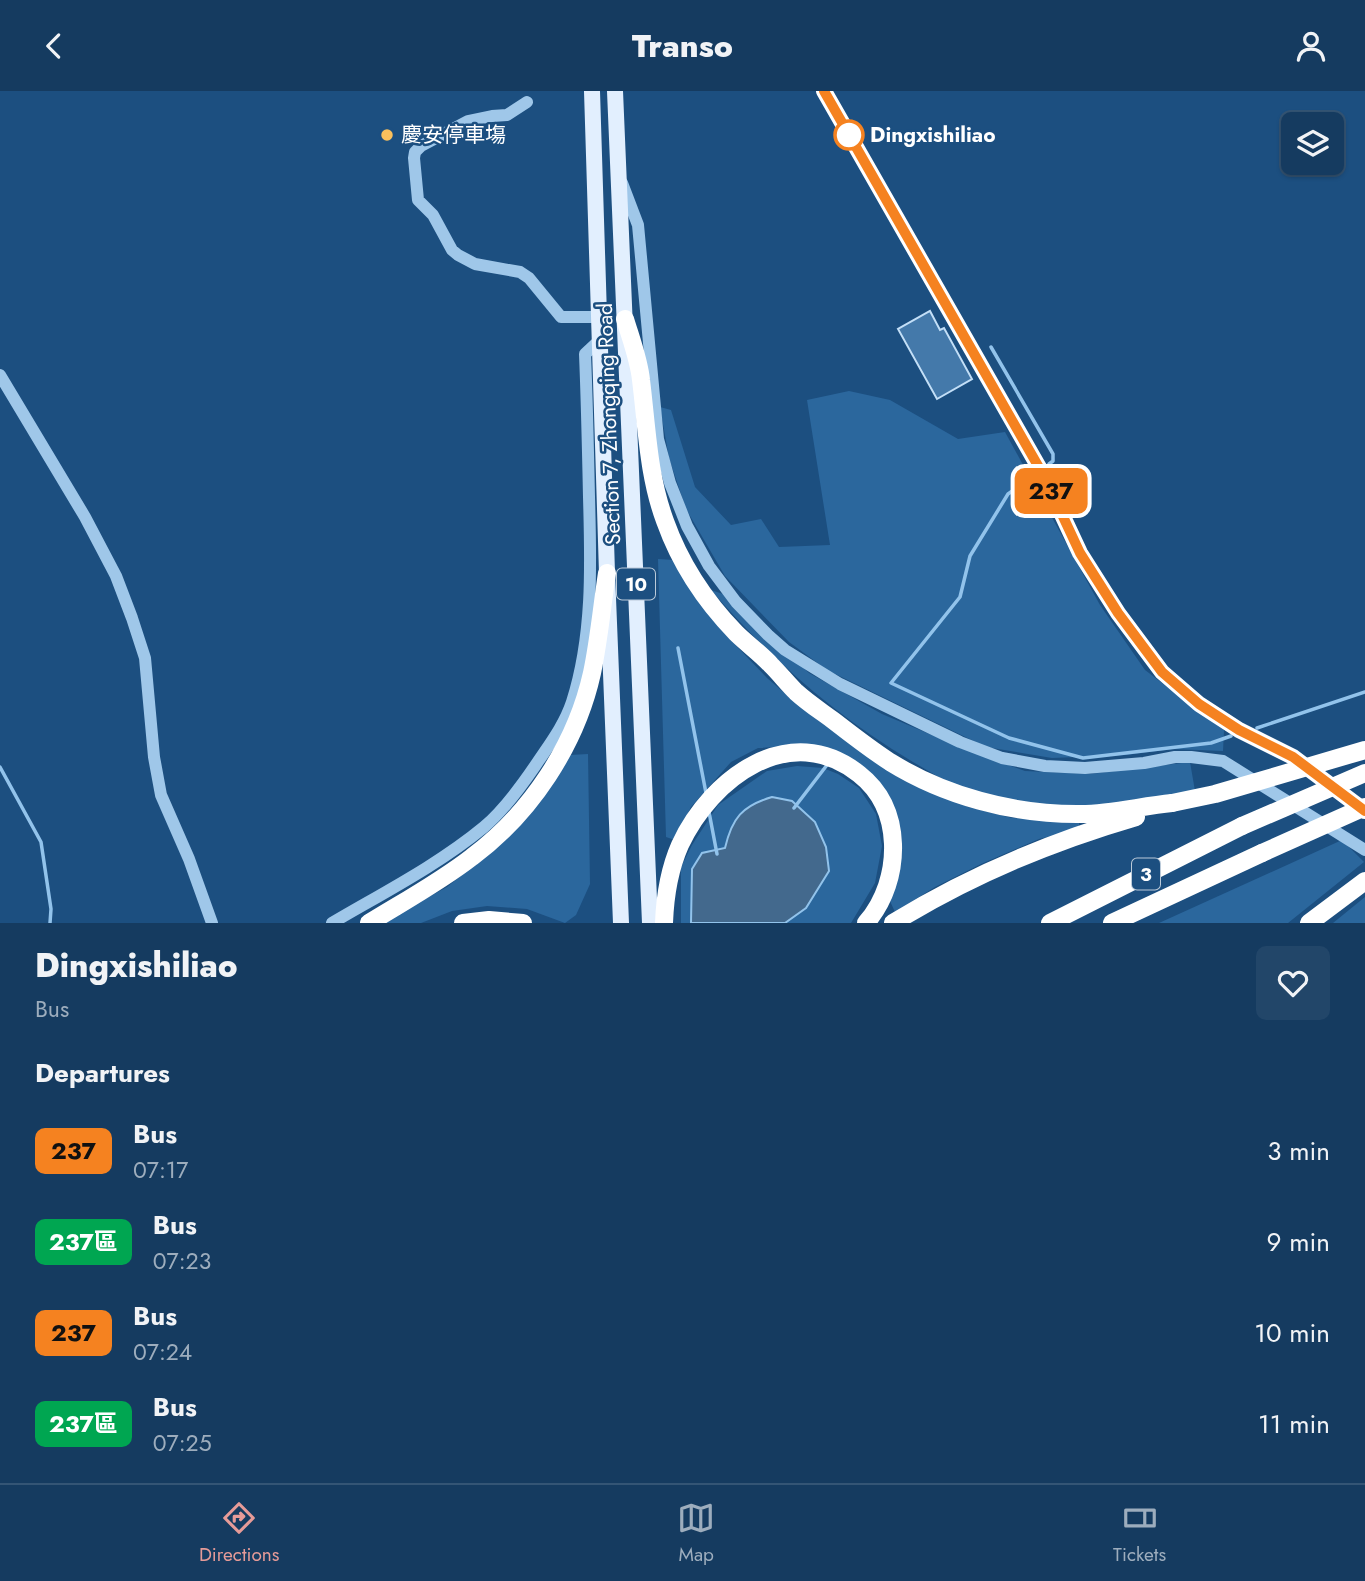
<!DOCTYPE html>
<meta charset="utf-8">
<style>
:root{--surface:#153b60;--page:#224669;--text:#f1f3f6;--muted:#9dadbd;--line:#345575;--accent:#e69b98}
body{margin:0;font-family:Jost,"Noto Sans TC",sans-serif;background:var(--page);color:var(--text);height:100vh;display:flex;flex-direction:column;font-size:26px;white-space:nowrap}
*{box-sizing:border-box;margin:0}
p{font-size:23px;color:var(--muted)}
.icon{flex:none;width:38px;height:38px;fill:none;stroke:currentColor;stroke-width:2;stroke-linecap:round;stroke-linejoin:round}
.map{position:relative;height:832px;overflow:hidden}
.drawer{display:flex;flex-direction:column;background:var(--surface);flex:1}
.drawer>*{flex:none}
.badge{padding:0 14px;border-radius:10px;font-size:24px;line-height:46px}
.buttons{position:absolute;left:1281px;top:21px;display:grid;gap:14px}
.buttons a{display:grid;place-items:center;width:63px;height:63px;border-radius:10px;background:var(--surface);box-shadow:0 2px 5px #0004,0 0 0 2px var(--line);font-size:35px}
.map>.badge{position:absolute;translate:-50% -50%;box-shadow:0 0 0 4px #fff}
h2{padding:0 35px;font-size:26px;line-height:63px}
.round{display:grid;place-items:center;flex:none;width:74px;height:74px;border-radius:10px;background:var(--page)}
.head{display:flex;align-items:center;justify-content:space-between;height:119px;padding:0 35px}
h1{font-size:33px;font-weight:800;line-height:52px}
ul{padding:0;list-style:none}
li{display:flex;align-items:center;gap:21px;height:91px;padding:0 35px}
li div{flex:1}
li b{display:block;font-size:26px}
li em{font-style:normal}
li .badge{min-width:77px;font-weight:700;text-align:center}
header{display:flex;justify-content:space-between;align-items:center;height:91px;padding:0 35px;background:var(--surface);font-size:32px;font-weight:800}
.menu{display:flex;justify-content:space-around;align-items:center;height:98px;border-top:2px solid var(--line);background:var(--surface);font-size:19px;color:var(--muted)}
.menu a{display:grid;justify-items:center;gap:4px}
.menu .selected{color:var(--accent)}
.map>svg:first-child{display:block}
</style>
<header><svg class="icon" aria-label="back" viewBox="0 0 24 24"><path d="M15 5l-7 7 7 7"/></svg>Transo<svg class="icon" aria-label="person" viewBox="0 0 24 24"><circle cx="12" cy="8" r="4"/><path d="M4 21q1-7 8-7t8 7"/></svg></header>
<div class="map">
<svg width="1365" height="832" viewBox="0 0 1365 832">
<rect width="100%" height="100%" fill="#1c4f80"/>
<path fill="#2b679d" d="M849,300L890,309L958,348L1005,341L1100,514L1145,579L1224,639L1223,660L1173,658L1126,664L1052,667L986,656L827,579L789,551L725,485L686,418L669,367L660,316L671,319L695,396L731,434L761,428L779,456L830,454L807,309Z
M658,468L674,469L694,505L724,542L767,587L807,621L845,649L905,687L968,716L1012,727L1079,730V738L1039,748L981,773L935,796L895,821L889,808L900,748L852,671L829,657L791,655L758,657L731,671L691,716L675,749L666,746Z
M711,499L726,504L809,582L882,623L977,663L1025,680L1090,683L1190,671L1195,700C1165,705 1131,713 1100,715C1065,717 1018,714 984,705C958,699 936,684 913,671C834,624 771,568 711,499Z
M588,663L590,793L576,824L565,832L527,818L487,815L452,820L421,832H381L447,796L510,745L552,692L570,664Z
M797,675L823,677L838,683L859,697L876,723L882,755L875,792L851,832H681V776L692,754L718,714L767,680Z
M1342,749L1364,771L1288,832H1159Z
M1365,806V832H1333Z"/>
<path fill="#43698d" stroke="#92c3eb" stroke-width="2" d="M772,706L792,710L815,731L826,756L829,780L806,817L785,832H691L692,778L702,762L725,757C732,727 742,715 772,706Z"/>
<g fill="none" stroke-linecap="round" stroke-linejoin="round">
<path stroke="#92c3eb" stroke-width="3.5" d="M991,256L1053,363V370L1049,373
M1032,386L1008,403L970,465L960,506L891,592L1009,647L1083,667L1211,652L1231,645
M678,557L706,702
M1257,637L1365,601
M0,676L41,751L51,818L50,832
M794,717L827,674
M709,721L717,763"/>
</g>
<path fill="#4479aa" stroke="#c3dff7" stroke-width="2" d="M930,220L940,239L944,237L972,288L937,308L898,238Z"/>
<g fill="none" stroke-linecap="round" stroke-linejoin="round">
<path stroke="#9fc7e9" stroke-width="12" d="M824,0L1045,387L1080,462L1118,522L1162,581L1199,613L1239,639L1293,666L1365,720
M527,11L507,24L492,25L468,30L421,55L415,61L414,67L418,109L433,124L452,159L458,164L475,173L520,181L529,187L561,226H599
M622,92L638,134L658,348L670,392L687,435L709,475L736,511L768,544L785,559L840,593L960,651L1002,667L1045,675L1085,677L1144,672L1175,666H1191L1223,670L1365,759
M0,284L85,426L116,485L132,527L145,567L154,666L161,704L189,768L212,832
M332,832C383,802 438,774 484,736C504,719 520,697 535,675C549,654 564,635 572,611C593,545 591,475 589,406C588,358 587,311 585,263L600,249"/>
<path stroke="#e2effe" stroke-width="16" d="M592,0L607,482L621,832
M615,0L650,832"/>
<path stroke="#fff" stroke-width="18" d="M625,228C631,248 639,269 641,289C647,337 648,384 665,430C680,472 705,510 736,542C747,553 760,562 771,574C780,583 787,592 796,601C808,612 822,621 834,630C852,644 870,658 890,671C945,705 1012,723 1077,723C1109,724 1140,715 1172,712
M369,832C403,811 440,791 472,766C531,722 576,654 592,582C599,549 602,515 607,482
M463,832L489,829L523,832
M664,832C665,805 669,779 680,754C711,687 790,628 859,683C882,701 892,725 893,753C894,781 885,810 866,832
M893,832C969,785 1050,751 1136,726
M1050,832L1242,735
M1112,832L1262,762
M1309,832L1365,790"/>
<path stroke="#fff" stroke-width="18" d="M1172,712L1215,703L1365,659
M1242,735L1365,682
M1262,762L1365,716"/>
</g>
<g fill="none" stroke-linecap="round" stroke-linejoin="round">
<g stroke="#fff" stroke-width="16">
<path id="line" d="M824,0L1045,387L1080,462L1118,522L1162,581L1199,613L1239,639L1293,666L1365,720"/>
</g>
<use href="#line" stroke="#f58220" stroke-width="10"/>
</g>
<circle fill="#fac05c" stroke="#1c4f80" stroke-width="2.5" cx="387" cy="44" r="7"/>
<circle fill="#fff" stroke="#f58220" stroke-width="3.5" cx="849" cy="44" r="14"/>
<g text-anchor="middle" stroke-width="5" stroke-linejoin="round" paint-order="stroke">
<g fill="#1c4f80" stroke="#bbcad9" stroke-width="2">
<rect x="617" y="477.5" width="38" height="31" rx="5"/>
<rect x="1132" y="767.5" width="28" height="31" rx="5"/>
</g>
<g font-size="19" font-weight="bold" fill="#fff">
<text x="636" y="500">10</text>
<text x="1146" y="790">3</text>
</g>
<g font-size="21" fill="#fff" stroke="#1c4f80" text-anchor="start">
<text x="401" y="51">慶安停車塲</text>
</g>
<g font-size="21" font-weight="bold" fill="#fff" stroke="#1c4f80" text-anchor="start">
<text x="870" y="51">Dingxishiliao</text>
</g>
<g font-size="21" fill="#fff" stroke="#1c4f80">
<text transform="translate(609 333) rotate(-92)" y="7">Section 7, Zhongqing Road</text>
</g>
</g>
</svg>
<div class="buttons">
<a><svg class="icon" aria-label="layers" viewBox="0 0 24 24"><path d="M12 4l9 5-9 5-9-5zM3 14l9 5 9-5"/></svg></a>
</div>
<b class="badge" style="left:1051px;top:400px;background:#f58220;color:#111">237</b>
</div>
<section class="drawer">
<div class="head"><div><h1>Dingxishiliao</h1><p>Bus</p></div><a class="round"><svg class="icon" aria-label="heart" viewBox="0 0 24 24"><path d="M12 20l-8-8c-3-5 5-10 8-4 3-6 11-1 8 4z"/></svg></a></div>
<h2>Departures</h2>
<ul>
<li><span class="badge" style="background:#f58220;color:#111">237</span><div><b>Bus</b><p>07:17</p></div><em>3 min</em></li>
<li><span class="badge" style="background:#00a651;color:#fff">237區</span><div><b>Bus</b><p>07:23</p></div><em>9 min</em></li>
<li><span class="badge" style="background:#f58220;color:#111">237</span><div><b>Bus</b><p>07:24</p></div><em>10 min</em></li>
<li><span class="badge" style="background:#00a651;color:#fff">237區</span><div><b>Bus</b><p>07:25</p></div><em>11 min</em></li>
</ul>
</section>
<nav class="menu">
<a class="selected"><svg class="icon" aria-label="directions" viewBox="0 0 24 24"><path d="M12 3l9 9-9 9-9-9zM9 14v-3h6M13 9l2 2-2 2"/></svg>Directions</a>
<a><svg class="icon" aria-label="map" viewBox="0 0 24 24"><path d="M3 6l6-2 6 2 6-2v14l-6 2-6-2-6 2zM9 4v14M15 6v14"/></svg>Map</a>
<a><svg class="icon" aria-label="tickets" viewBox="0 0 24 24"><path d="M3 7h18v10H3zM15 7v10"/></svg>Tickets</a>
</nav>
